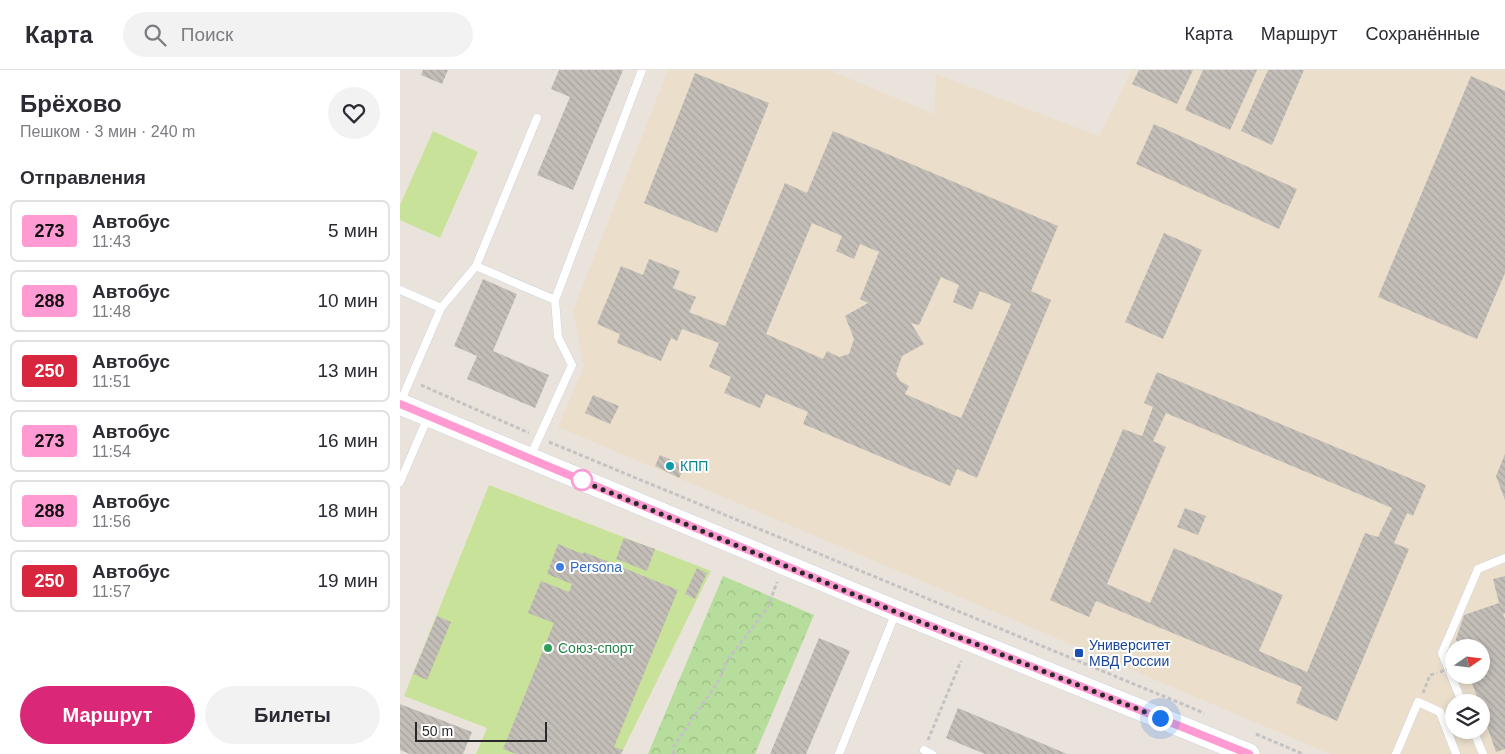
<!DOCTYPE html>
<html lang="ru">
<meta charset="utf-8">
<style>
:root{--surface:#fff;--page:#f2f2f3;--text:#2b2b33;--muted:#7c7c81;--line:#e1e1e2;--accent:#db2777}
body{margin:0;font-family:Arial,sans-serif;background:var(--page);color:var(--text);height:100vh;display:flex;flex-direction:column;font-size:19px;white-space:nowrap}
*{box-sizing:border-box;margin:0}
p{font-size:16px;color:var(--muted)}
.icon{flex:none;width:28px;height:28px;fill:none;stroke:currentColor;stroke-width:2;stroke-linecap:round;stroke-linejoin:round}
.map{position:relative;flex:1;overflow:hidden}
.drawer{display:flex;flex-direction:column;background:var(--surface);width:400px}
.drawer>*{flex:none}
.badge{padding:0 10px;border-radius:4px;font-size:18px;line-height:32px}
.needle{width:32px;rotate:76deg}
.tools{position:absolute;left:1045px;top:569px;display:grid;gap:10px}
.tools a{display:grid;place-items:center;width:45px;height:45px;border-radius:50%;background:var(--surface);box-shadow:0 2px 8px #0003;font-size:25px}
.scale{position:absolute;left:15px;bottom:12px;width:132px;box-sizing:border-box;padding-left:5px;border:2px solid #292929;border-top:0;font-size:14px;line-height:18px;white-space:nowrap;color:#292929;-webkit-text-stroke:4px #fff;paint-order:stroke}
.you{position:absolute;width:25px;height:25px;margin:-12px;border:4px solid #fff;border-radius:50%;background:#1a73e8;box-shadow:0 0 0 8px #1a73e833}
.map>.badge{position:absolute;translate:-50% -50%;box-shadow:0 0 0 2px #fff}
h2{padding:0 20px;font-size:19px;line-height:45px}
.round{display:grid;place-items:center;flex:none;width:52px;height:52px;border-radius:26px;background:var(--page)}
.summary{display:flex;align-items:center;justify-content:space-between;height:85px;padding:0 20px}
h1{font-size:24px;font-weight:700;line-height:38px}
.primary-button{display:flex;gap:10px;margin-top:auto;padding:10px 20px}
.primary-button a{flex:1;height:58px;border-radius:30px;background:var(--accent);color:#fff;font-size:20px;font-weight:700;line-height:58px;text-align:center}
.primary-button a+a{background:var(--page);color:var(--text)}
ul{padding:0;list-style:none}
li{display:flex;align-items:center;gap:15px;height:62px;margin:0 10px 8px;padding:0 10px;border:2px solid var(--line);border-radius:8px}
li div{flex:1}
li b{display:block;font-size:19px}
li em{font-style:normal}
li .badge{min-width:55px;font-weight:700;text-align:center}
header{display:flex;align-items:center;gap:30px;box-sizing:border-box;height:70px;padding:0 25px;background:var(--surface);border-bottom:1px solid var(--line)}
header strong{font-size:24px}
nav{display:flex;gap:28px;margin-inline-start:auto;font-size:18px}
.search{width:350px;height:45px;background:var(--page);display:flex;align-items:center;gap:12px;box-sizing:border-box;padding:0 18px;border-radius:28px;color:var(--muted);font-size:19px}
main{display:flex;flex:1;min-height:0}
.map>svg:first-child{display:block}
</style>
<header>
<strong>Карта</strong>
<div class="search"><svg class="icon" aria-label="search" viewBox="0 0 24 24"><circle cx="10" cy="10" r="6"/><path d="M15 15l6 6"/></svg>Поиск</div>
<nav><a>Карта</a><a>Маршрут</a><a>Сохранённые</a></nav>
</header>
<main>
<section class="drawer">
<div class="summary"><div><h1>Брёхово</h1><p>Пешком · 3 мин · 240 m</p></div><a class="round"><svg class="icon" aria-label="heart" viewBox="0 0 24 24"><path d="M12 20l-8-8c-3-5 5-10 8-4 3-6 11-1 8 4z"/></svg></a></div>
<h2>Отправления</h2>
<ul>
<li><span class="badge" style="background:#ff9ad2;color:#111">273</span><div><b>Автобус</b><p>11:43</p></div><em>5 мин</em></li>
<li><span class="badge" style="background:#ff9ad2;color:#111">288</span><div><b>Автобус</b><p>11:48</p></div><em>10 мин</em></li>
<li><span class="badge" style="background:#d7263d;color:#fff">250</span><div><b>Автобус</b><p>11:51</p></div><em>13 мин</em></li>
<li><span class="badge" style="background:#ff9ad2;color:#111">273</span><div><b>Автобус</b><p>11:54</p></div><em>16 мин</em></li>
<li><span class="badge" style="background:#ff9ad2;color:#111">288</span><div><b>Автобус</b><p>11:56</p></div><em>18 мин</em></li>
<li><span class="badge" style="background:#d7263d;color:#fff">250</span><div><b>Автобус</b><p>11:57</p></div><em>19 мин</em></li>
</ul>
<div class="primary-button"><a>Маршрут</a><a>Билеты</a></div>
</section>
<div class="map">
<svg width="1105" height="684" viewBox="0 0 1105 684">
<defs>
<pattern id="forest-crowns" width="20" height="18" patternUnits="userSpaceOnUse" patternTransform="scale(1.25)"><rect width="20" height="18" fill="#b6dd9c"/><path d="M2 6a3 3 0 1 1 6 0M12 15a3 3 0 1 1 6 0" fill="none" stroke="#9cbe86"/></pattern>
<pattern id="building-back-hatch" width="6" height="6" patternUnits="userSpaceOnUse" patternTransform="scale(1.25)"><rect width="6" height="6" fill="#c3beb7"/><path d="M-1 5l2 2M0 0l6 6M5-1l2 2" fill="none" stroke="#a8a39d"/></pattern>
</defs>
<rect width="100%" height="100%" fill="#eae3dc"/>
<path fill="#ebdfcc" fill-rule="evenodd" d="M268,0H429L534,44L536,4L699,66L732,0H1105V684H930L158,357L184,296L173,241ZM1054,578H1081V605H1054ZM1054,632H1081V660H1054Z"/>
<path fill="url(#forest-crowns)" d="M323,506L414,545L355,684H248Z"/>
<path fill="#c8e399" d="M33,61L78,82L40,168L0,150V135Z
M89,415L311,501L221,684H76L87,658L4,626Z"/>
<path fill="url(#building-back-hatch)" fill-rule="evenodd" d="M23,0H48L42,14L21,5Z
M159,0H223L173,120L137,105L170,27L151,19Z
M739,0H793L777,34L732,14Z
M803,0H857L830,60L785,40Z
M868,0H904L872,75L841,61Z
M295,3L369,33L317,163L244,133Z
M1071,6L1105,21V203L1077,269L978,227Z
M754,54L897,119L879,159L736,94Z
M433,61L658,156L631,221L651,230L577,408L557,399L550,416L403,354L408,342L366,324L360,338L324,323L331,307L309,297L319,273L282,259L277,271L271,268L261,291L217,273L220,264L197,254L221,196L243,205L249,189L280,201L273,218L296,227L289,242L325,256L385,113L407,123ZM412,153L442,166L436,181L454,189L460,174L479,182L460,229L468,233L445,246L454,269L449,284L439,287L427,281L423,289L366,264ZM541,207L559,215L553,232L572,240L580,221L611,234L561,348L505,324L509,316L500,311L496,304L502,286L524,274L511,253L519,255Z
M764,163L802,180L763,269L725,252Z
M83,209L117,224L93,281L149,305L135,338L67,309L77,286L54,276Z
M757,302L1026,415L1013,446L1007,443L994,473L1009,479L937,651L896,633L902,617L696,531L689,547L650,530L723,359L742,366L753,337L744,333ZM766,343L992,438L978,467L965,463L907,602L859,581L883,525L774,478L750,533L707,514L766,377L753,371Z
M193,325L219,336L210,354L185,343Z
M1105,384V430L1096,406Z
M260,385L285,396L279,408L255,396Z
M785,438L806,446L798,465L777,457Z
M224,468L255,479L247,501L216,489Z
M158,474L183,484L184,482L278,520L214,677L223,680L221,684H116L103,679L154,553L128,543L141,511L169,522L172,514L147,504Z
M297,498L307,503L295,529L285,524Z
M1105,506V543L1103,544L1105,549V679L1096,682L1081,639V632H1079L1069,605H1081V578H1060L1056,569L1064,545L1099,533L1093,509Z
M37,546L51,552L27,610L13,604Z
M419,568L450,581L406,684H370Z
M0,634L72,662L63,684H10L0,680Z
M558,638L667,684H585L546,668Z"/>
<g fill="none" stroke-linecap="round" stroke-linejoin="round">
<g stroke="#ced2dd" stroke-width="9">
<path id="lane" d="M76,196L155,230
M0,220L41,238
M0,333L41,238L76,196L137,48
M130,387L172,295L158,267L155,230L242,0
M0,412L28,347
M1062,632L1042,583L1078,499L1105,488
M1073,660L1083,684
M524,680L532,684
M439,684L496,542
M996,684L1018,632L1040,642L1056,684"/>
</g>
<g stroke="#ced2dd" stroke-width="22">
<path id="secondary" d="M0,334L496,541L849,684"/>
</g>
<path stroke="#c3c3c3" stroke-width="3" stroke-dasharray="4 2.5" stroke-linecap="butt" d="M21,315L129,363
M149,372L804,643
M1023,623L1030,605L1037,603
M856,664L903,684
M528,670L561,591
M273,684L274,676L319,610L327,591L368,537L377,512"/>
<use href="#lane" stroke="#fff" stroke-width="8"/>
<use href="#secondary" stroke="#fff" stroke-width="21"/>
<path stroke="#c3c3c3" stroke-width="3" stroke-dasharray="4 2.5" stroke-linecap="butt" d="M1040,602L1054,596"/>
</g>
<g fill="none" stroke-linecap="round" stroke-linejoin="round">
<g stroke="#fff" stroke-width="11">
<path id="line" d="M0,334L496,542L849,684"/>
</g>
<use href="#line" stroke="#ff9ad2" stroke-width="8"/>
<path stroke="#292929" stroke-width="5" stroke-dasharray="0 9" d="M182,410H180L496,542L760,648"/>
</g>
<circle fill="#0f9aa8" stroke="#fff" stroke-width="2" cx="270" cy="396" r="5"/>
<circle fill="#fff" stroke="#ff9ad2" stroke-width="2.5" cx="182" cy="410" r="10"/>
<circle fill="#3f7fe0" stroke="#fff" stroke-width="2" cx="160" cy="497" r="5"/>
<circle fill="#2e9e5b" stroke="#fff" stroke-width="2" cx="148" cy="578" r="5"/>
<rect fill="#1a4fb4" stroke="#fff" stroke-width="2" x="674" y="578" width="10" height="10" rx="2.5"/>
<g text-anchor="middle" stroke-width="4" stroke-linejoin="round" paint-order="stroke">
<g font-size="14" fill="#0d838f" stroke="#fff" text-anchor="start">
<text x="280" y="401">КПП</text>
</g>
<g font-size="14" fill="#366cbe" stroke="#fff" text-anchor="start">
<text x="170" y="502">Persona</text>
</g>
<g font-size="14" fill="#164399" stroke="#fff" text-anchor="start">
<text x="689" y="580">Университет<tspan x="689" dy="16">МВД России</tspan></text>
</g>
<g font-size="14" fill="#27864d" stroke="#fff" text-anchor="start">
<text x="158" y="583">Союз-спорт</text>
</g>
</g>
</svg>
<div class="tools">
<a><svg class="needle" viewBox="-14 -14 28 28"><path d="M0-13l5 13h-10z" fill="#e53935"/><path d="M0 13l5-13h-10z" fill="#7c7c81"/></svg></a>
<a><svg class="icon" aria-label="layers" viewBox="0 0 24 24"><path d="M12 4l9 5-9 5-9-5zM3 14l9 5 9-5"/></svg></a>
</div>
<div class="scale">50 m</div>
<div class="you" style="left:760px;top:648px"></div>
</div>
</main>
